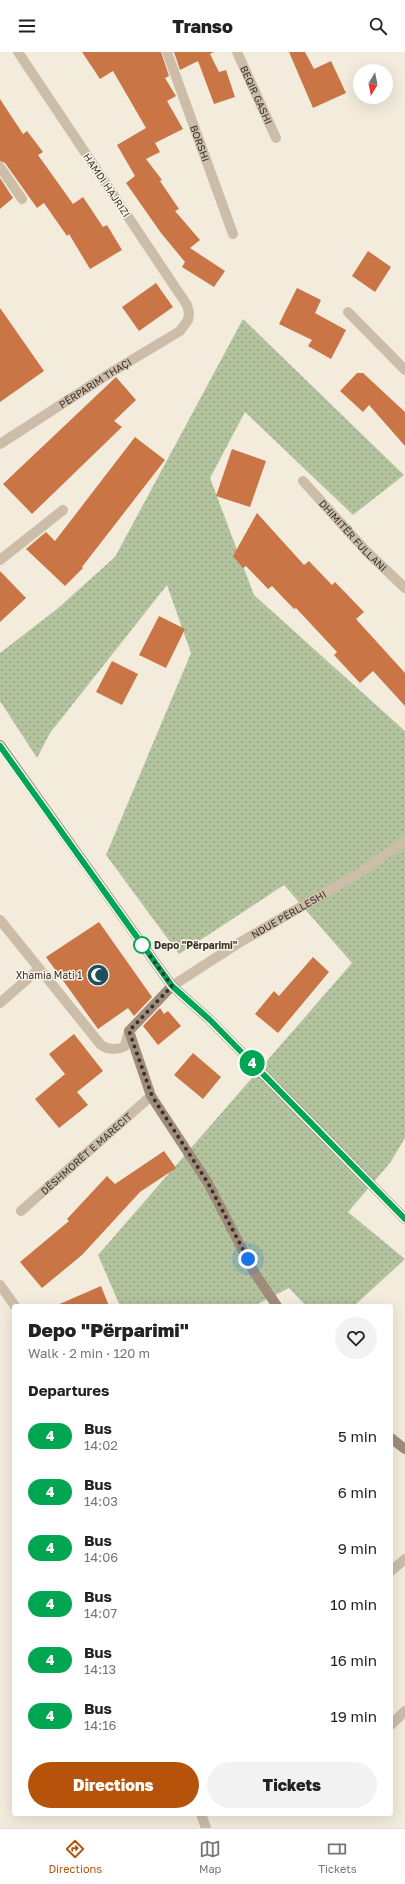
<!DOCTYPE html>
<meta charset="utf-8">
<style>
:root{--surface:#fff;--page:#f2f2f2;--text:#222;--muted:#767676;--line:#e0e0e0;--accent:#b45309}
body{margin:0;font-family:"Golos Text",sans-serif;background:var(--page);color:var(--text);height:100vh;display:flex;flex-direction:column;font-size:15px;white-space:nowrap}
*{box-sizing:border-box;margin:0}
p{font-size:13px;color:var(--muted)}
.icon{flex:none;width:22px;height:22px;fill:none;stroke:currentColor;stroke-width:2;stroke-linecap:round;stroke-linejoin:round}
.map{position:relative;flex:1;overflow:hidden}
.sheet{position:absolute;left:12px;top:1252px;width:381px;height:512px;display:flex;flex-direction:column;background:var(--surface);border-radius:4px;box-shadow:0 4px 16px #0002}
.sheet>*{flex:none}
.badge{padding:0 8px;border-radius:13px;font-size:14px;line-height:26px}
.needle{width:26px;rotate:190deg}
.fabs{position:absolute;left:353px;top:12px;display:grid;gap:8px}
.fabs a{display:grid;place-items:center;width:40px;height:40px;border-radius:50%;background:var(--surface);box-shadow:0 4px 16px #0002;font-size:20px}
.you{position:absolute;width:20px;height:20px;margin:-10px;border:3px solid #fff;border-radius:50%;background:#1a73e8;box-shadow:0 0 0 6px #1a73e833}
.map>.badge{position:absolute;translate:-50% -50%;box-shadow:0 0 0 2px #fff}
h2{padding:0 16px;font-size:15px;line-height:36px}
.round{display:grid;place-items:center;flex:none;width:42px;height:42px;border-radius:21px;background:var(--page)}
.head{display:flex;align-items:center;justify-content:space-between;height:68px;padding:0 16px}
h1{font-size:19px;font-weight:800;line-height:30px}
.button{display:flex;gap:8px;margin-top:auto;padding:8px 16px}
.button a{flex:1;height:46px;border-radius:24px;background:var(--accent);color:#fff;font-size:16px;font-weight:800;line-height:46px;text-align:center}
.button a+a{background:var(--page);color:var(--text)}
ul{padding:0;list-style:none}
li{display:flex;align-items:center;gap:12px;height:56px;padding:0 16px}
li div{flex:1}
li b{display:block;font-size:15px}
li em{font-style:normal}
li .badge{min-width:44px;font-weight:700;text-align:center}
header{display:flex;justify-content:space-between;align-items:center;height:52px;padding:0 16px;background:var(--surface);font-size:18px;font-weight:800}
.tab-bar{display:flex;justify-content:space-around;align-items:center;height:56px;border-top:1px solid var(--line);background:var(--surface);font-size:11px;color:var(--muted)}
.tab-bar a{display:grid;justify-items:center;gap:2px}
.tab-bar .current{color:var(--accent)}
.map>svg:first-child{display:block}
</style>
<header><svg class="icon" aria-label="menu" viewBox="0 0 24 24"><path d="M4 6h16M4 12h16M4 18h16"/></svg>Transo<svg class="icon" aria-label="search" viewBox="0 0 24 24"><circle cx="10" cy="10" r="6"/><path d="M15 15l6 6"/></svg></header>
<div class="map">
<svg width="405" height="1776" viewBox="0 0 405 1776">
<defs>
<pattern id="grass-dots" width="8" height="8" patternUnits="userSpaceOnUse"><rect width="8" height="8" fill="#b2c39d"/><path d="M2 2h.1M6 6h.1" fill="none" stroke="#929f80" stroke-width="1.8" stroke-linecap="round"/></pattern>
</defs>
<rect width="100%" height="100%" fill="#f3ecdd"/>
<path fill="url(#grass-dots)" d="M243,267L404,423L353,463L245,360L210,426L254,543L405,679V1086L390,1111L348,1160L405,1207L354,1254H306L289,1236L254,1254H120L98,1203L352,911L284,833L179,902L106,803L191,601L167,533L50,681L37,706L0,649V601L57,557L115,505Z"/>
<path fill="#c97545" d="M82,0H161L169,24L165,26L176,44L167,49L183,77L155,91L160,100L146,107L162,128L160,129L179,157L175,159L200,188L190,196L225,219L214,235L182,215L185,210L161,181L126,131L135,124L117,93L146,76L113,19L100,27Z
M174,0H214L210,2L219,20L226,18L235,45L214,52L198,9L180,18Z
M289,0H305L314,17L331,9L346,41L313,56Z
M0,47L23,82L27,79L43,100L38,103L73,152L83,145L103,175L107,173L122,198L90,217L69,182L67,184L44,151L37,156L5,111L0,109Z
M0,126L13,146L0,157Z
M368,199L391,215L375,240L352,224Z
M156,231L173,255L139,279L122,255Z
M297,236L321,248L315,261L346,278L331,307L308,294L312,288L279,272Z
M0,256L44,319L0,350Z
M357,321H363L405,360V394L369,353L363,360L340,339Z
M116,325L136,348L114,369L122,375L32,462L3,432Z
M135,385L165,408L82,515L83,516L65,534L26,497L46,480L55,489Z
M232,397L266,409L250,455L216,444Z
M257,461L304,513L309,509L332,533L335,530L364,560L356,567L405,621V654L373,619L360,631L334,603L337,600L296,556L294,557L272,534L268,537L246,514L243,516L233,504Z
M0,519L26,546L0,570Z
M159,564L185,577L166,616L139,603Z
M112,609L138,622L122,653L96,640Z
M99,870L152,945L134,964L128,956L98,977L46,905Z
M313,905L329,920L278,981L255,962L274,939L279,944Z
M160,956L164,962L168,959L181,974L158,993L143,974Z
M74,982L103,1019L77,1040L88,1053L59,1076L35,1047L65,1022L49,1002Z
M193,1001L221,1025L203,1047L174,1023Z
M164,1099L176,1116L140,1140L82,1203L42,1236L20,1210L69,1169L67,1167L107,1124L115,1132Z
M101,1234L109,1254H55Z"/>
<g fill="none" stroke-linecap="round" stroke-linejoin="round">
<g stroke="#ccbda9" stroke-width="10">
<path id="s1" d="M167,0L233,182"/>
<path id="s2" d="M237,0L276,86"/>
<path d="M0,115L22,147"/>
<path d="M348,260L405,318"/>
<path id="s3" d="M0,392L110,321L180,279L188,268L189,261L187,253L18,0"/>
<path id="s4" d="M303,429L366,499L405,536"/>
<path d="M0,508L63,458"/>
<path d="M0,868L101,993C108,998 118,998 125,994L129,979"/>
<path id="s5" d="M172,934L237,892L361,820L405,789"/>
<path d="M0,951L39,917"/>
<path id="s6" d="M21,1159L151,1044"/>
<path d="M0,1233L15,1254"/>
<path d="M391,1519L405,1507"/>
<path d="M391,1673L405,1659"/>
<path d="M201,1762L206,1776"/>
</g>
<path stroke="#a08c7a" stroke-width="10" d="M0,693L172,934L210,968L405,1167
M172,934L129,979L151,1044L208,1131L254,1220L277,1254
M391,1386L405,1397"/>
</g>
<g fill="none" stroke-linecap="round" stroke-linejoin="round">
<g stroke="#fff" stroke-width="9">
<path id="line" d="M0,694L172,934L210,968L405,1167"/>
</g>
<use href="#line" stroke="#00a651" stroke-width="6"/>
<path stroke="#393029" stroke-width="4" stroke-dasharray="0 7.2" d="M142,893L172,934L129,979L152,1044L208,1131L248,1207"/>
</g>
<defs>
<g id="mosque-disc" transform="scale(1.15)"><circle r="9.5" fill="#1d505c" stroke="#faf5ea"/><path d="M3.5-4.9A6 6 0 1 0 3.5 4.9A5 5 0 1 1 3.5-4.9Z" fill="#fff"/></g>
</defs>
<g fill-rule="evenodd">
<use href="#mosque-disc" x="98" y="923"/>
</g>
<circle fill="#fff" stroke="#00a651" stroke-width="2" cx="142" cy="893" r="8"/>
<g text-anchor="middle" stroke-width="3" stroke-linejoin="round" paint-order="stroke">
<g font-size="10" fill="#393029" stroke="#faf5ea">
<text dy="4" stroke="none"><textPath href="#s2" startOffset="47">BEQIR GASHI</textPath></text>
<text dy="4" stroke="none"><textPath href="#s1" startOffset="97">BORSHI</textPath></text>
<text transform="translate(107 133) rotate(56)" y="4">HAMDI HAJRIZI</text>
<text dy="4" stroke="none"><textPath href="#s3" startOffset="113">PËRPARIM THAÇI</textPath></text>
<text dy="4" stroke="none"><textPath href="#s4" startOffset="74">DHIMITËR FULLANI</textPath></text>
<text dy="4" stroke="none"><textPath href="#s5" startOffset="137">NDUE PËRLLESHI</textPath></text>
<text dy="4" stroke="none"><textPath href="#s6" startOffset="87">DËSHMORËT E MARECIT</textPath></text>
</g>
<g font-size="10" font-weight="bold" fill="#393029" stroke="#faf5ea" text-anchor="start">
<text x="154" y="897">Depo "Përparimi"</text>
</g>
<g font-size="10" fill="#393029" stroke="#faf5ea" text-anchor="end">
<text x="82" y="927">Xhamia Mati 1</text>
</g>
</g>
</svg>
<div class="fabs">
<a><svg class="needle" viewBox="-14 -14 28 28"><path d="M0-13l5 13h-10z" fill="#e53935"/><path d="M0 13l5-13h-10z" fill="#767676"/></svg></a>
</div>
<div class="you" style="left:248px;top:1207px"></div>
<b class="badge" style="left:252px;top:1011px;background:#00a651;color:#fff">4</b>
<section class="sheet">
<div class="head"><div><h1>Depo &quot;Përparimi&quot;</h1><p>Walk · 2 min · 120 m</p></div><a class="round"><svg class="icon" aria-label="heart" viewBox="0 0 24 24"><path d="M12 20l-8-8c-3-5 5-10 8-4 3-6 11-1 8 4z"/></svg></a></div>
<h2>Departures</h2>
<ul>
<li><span class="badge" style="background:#00a651;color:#fff">4</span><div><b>Bus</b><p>14:02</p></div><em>5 min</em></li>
<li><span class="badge" style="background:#00a651;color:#fff">4</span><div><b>Bus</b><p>14:03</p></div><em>6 min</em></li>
<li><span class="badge" style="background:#00a651;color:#fff">4</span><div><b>Bus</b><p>14:06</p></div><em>9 min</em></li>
<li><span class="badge" style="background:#00a651;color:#fff">4</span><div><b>Bus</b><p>14:07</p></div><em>10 min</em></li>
<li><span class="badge" style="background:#00a651;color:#fff">4</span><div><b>Bus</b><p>14:13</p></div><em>16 min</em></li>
<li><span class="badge" style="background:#00a651;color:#fff">4</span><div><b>Bus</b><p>14:16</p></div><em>19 min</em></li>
</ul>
<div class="button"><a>Directions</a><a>Tickets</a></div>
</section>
</div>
<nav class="tab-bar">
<a class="current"><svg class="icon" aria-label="directions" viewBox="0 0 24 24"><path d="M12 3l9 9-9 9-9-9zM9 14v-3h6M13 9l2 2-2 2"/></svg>Directions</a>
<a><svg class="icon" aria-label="map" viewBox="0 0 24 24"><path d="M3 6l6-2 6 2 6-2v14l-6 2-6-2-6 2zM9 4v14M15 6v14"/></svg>Map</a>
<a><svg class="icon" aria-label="tickets" viewBox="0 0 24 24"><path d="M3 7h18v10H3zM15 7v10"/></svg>Tickets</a>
</nav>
